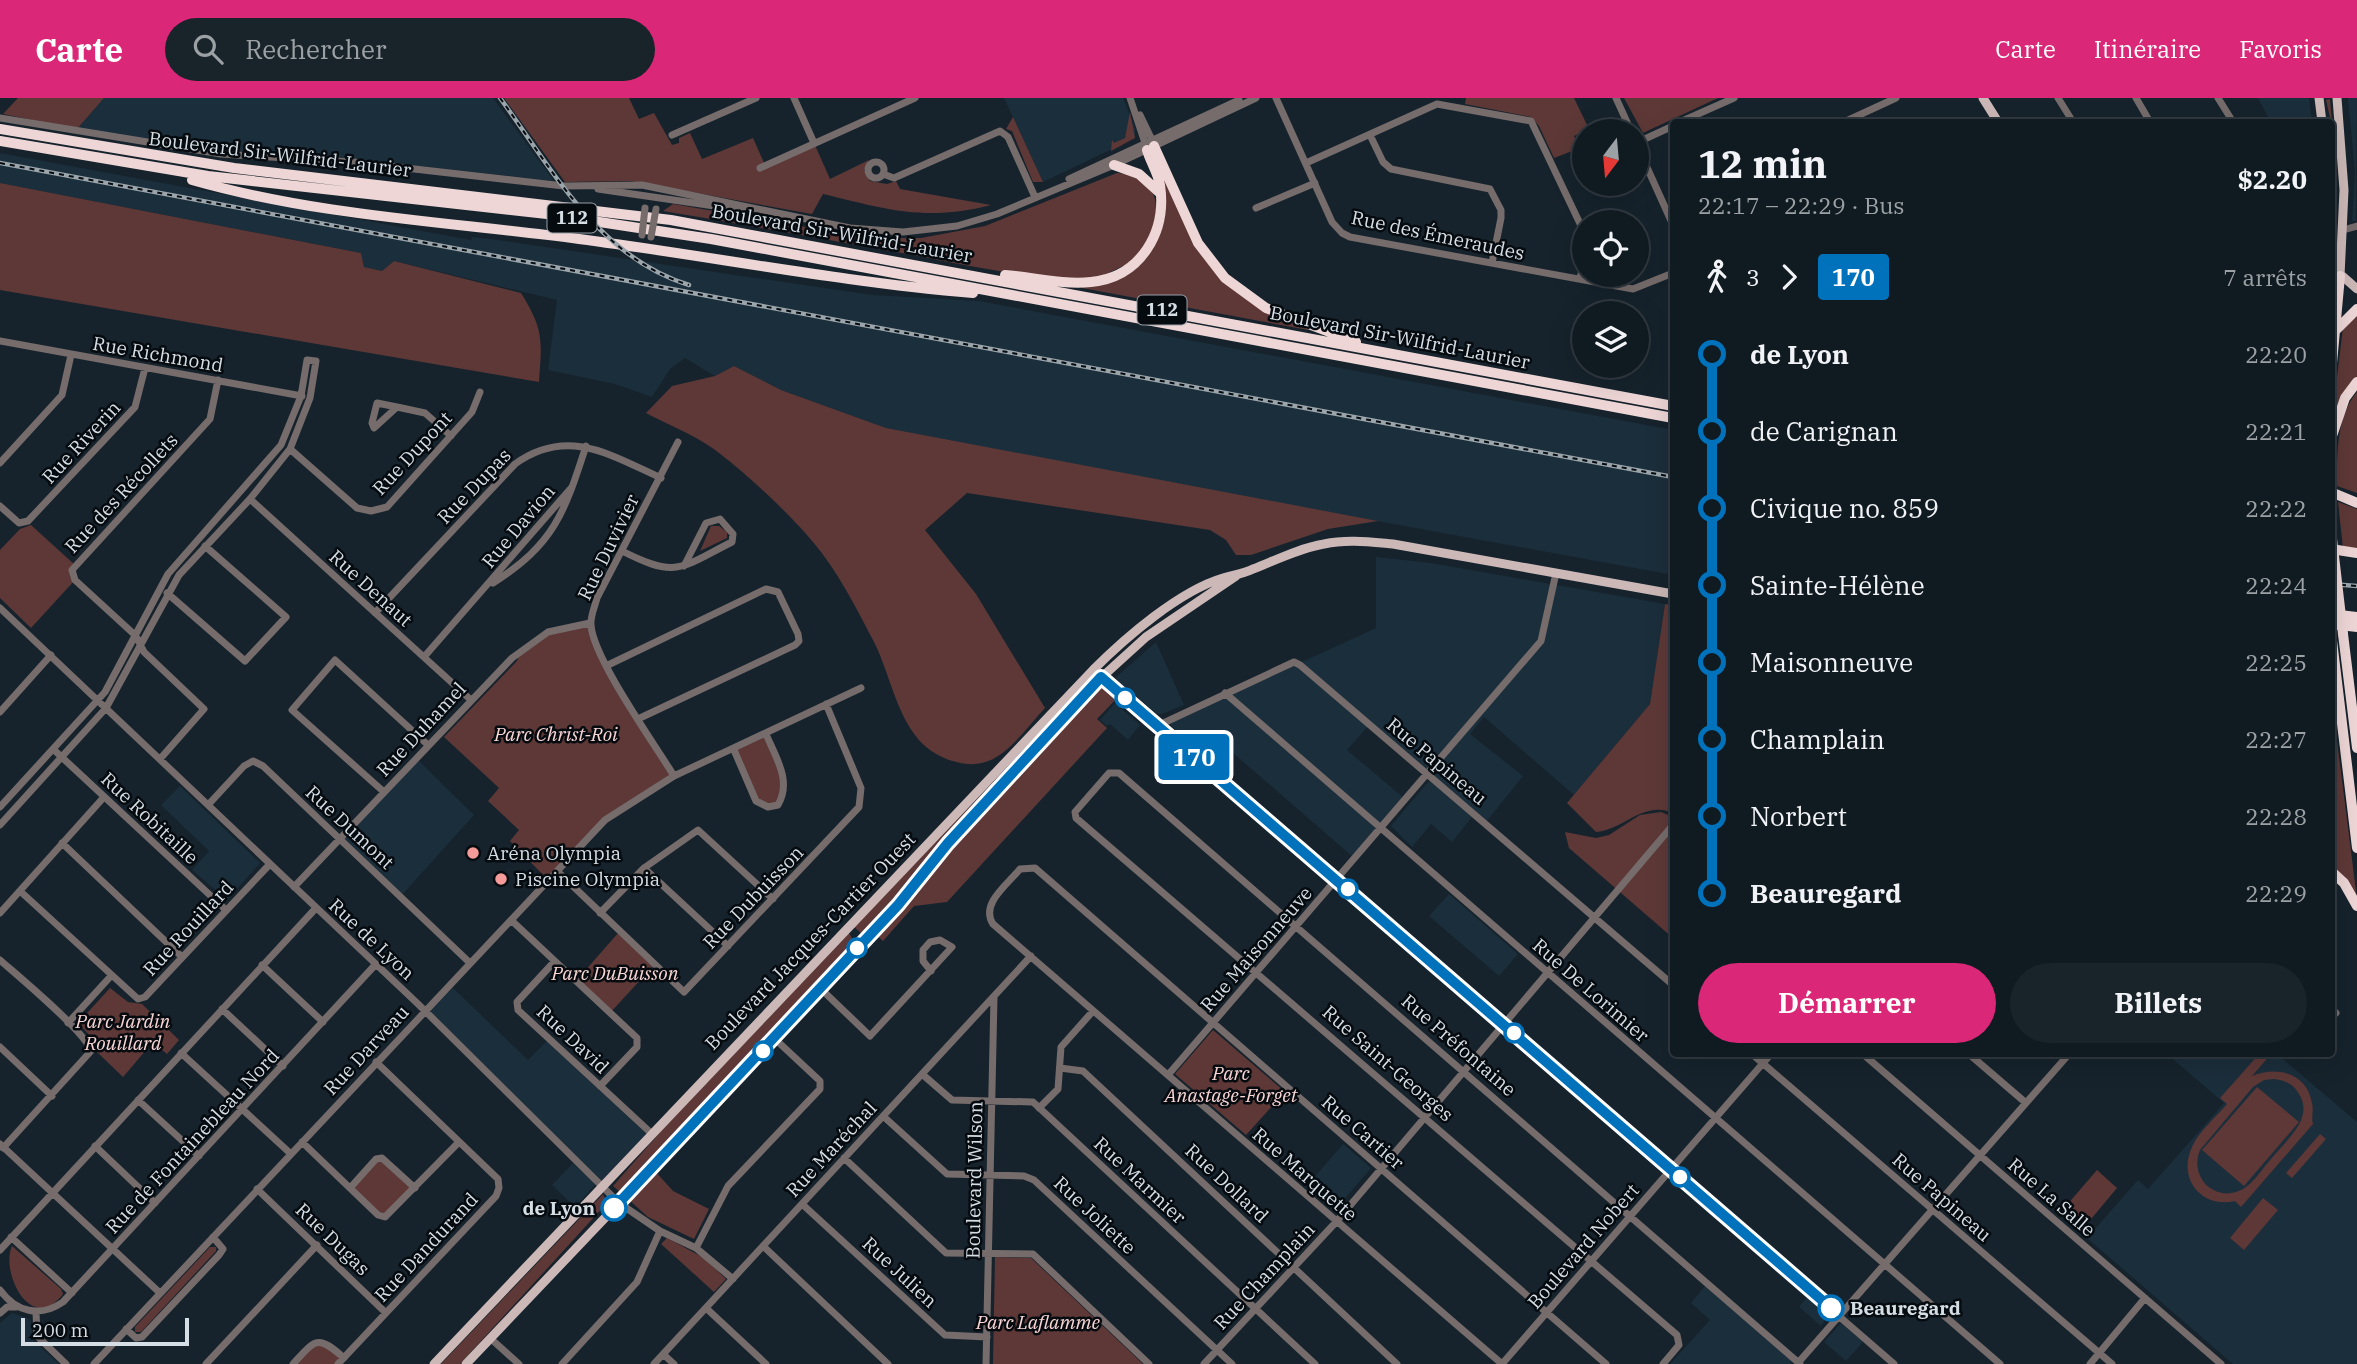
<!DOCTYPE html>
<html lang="fr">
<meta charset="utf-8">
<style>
:root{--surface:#101a21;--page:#19232a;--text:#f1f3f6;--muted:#9ca1a5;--line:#30383f;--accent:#db2777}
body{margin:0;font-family:"IBM Plex Serif",serif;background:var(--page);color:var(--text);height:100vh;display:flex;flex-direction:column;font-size:26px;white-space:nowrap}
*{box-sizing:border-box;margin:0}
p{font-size:23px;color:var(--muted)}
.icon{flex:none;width:38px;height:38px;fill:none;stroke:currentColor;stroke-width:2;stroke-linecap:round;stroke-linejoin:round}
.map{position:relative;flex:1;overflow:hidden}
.drawer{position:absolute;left:1670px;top:21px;width:665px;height:938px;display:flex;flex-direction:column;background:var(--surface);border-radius:7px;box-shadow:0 7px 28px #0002,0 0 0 2px var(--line)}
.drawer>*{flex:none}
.badge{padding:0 14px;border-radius:5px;font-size:24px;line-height:46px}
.needle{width:46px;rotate:196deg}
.fabs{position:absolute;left:1572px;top:21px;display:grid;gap:14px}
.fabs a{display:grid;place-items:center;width:77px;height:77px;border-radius:50%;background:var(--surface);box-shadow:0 7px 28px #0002,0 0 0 2px var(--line);font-size:35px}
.scale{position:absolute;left:21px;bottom:18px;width:168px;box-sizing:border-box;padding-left:7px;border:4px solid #d6dee5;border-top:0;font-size:19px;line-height:24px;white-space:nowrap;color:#d6dee5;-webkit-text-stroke:5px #060b10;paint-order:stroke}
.map>.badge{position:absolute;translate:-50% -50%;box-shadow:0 0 0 4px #fff}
.legs{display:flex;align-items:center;gap:10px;height:77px;padding:0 28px;font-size:23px}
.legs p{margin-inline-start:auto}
.summary{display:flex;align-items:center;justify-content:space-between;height:119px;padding:0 28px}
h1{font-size:38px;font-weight:700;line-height:52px}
.action{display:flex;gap:14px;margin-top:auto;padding:14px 28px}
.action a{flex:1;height:80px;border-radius:42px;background:var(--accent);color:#fff;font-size:28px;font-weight:700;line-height:80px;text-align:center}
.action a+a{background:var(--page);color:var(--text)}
ul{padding:0 28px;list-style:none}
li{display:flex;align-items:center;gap:24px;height:77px;font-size:26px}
li i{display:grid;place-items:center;width:10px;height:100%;margin:0 9px;background:currentColor}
li i::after{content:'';width:18px;height:18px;margin:-9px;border:5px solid;border-radius:50%;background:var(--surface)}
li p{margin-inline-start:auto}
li:first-child i{background:linear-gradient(#0000 50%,currentColor 0)}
li:last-child i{background:linear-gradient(currentColor 50%,#0000 0)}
header{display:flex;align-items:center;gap:42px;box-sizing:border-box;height:98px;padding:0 35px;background:var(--accent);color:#fff}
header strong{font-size:33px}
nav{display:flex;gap:38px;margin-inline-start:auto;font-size:24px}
.search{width:490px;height:63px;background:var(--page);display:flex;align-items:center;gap:18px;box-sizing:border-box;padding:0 24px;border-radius:38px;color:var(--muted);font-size:26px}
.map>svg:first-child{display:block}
</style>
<header>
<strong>Carte</strong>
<div class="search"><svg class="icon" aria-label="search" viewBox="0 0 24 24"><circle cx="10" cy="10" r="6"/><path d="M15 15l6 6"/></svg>Rechercher</div>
<nav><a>Carte</a><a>Itinéraire</a><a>Favoris</a></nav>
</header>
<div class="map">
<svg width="2357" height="1266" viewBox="0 0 2357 1266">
<rect width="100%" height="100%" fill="#16232c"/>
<path fill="#1b2e3b" d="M104,0H493L554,83L338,59L210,51L77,31Z
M1004,0H1123L1135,30V40L1043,84Z
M2258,0H2309L2312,24H2264L2269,21Z
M2348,0H2357L2356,123H2352L2355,75Z
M0,55L471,142L472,139L491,141L872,197L979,203L1673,332V477L1109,374L886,330L781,292L734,268L715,278L685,260L670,271L652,299L615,286L548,272L557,202L394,163L382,173L364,169L361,155L0,85Z
M1376,459L1431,465L1665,506L1650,606L1574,697L1484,619L1470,636L1523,678L1486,724L1370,626L1347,652L1404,700L1353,759L1225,648L1211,663L1171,628V624L1376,530Z
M1156,544L1184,607L1162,616H1157L1115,580Z
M1115,605L1140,627L1128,642L1110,626L1107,628L1100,622Z
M416,660L474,717L401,798L340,742Z
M1428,684H1432L1472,719L1452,744L1431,726L1412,749L1391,728Z
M180,688L260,765L227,802L192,772L209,753L161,707Z
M1449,796L1518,856L1499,878L1429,818Z
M453,890L528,962L547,943L651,1040L602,1092L596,1086L575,1109L552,1087L573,1065L595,1085L425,917Z
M2167,956H2277L2357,1024V1266H2233L2087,1140L2138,1082L2148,1091L2224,1005Z
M1343,1046L1371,1070L1335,1112L1306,1089Z
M1705,1188L1793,1262L1790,1266H1670L1710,1222L1691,1205Z
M1808,1198L1830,1215L1821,1228L1799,1209Z
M12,1215L30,1221L34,1243L59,1266H0V1225Z
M1841,1225L1863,1244L1846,1263L1824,1244Z"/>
<path fill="#5d3837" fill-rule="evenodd" d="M18,0H104L77,31L3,16Z
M504,0H629L639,21L654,15L672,47L679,45V40L690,35L702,61L753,40L765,67L814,45L830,81L869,62L864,72L870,83L887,86L896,83L900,91L991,107C925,124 886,111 823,96L812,116L631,83L565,84Z
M1466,0H1574L1589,31L1574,38L1580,50L1554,60L1539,28L1531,19L1465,6Z
M1624,0H1718L1643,35Z
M2330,1L2337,79L2335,153H2332L2333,84L2331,24L2326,2Z
M1130,14L1135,40L1111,53L1112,42L1114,45L1125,40Z
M1013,19L1043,84H1033L1012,33L1006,31Z
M1117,75C1184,78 1154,163 1107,177C1063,189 961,166 913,157C830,142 746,127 663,113L673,106L868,140H921L985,128Z
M1164,81L1221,180L1308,229V232L1082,190L1083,187L1146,157Z
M0,85L361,155L364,169L382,173L394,163L521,195C544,232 542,242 539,284L0,192Z
M2357,214V279L2333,313L2343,229Z
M734,268L781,292L886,330L1378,423L1328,431L1251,457H1236L1226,442L1210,432L967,395L925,432L976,496L1045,610C1012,646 992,684 938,657C899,637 892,579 874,544C857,511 837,472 813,444C790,416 733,362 703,344C685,333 665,325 646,315L672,288L715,278Z
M2357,294V395L2337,388C2337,357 2336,319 2357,294Z
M2338,404L2357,411V452L2343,450Z
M31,427L75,467V482L31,530L0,500V452L20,431Z
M711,428H719L727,434V440L700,453Z
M1665,506L1673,507V715C1643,702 1624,732 1596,734L1567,705L1650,606Z
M590,525L595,547L674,678L623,708L548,782L510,743L519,732L488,703L499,690L444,639L517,563C526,535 565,532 590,525Z
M1091,582L864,835H861L854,829Z
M1106,587L1119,598L1097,621L1107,630L947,804L914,808L883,843L875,836L1098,589Z
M2331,595L2357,801L2331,769Z
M766,636L785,682L778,707L768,709L756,703L734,652Z
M1661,714L1673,719V840L1569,750L1565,734L1596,740L1609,737L1640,717Z
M619,834L655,866L610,915L576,883Z
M849,835L855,845L623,1093L620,1094L613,1088L663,1031Z
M110,890L128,904L142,906L179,942L167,956L153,944L123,979L97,954L93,941L78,925Z
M1213,932L1285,994L1246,1037L1175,976Z
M2259,956H2271L2252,978C2276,968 2307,974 2312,1005C2314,1013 2311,1020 2313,1026L2241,1109L2235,1103C2202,1111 2177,1081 2192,1049C2199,1033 2216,1019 2227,1006L2220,1000ZM2274,981C2283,982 2292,985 2297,993C2317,1019 2286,1042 2271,1061C2261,1072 2251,1090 2236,1094C2224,1098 2210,1093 2203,1083C2196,1073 2196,1062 2200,1052L2253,989L2264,982Z
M2257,989L2299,1024L2244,1088L2202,1052Z
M2320,1036L2326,1041L2292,1080L2286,1075Z
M382,1060L415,1090L385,1119L350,1090L376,1061Z
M654,1072L673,1093L709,1111L694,1141L648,1119L627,1100Z
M2097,1072L2117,1090L2081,1133L2060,1115Z
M603,1096L607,1105L460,1266H441Z
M2263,1100L2278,1112L2244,1152L2230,1140Z
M667,1140L704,1160L726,1181L714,1194L661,1146Z
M12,1148L61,1191L63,1196C31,1238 0,1174 12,1148Z
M210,1149H216V1153L141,1234H135V1229Z
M995,1159L1031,1160L1143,1266H993Z
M320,1243L344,1260L338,1266H293Z"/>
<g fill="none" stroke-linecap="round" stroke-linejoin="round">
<path stroke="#756c6b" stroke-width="7" d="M794,0L814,45
M1130,0L1146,48
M1276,0L1332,124L1342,135L1350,139L1633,191L1673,175
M1616,0L1631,33
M2058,0L2073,24
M2136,0L2150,24
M2218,0L2233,24
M1140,17L1153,44
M0,20L221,56L353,64L564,88L642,87L850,130L903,134L957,128L997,116L1114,67L1256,0
M1680,24L1734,0
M1844,24L1896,0
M672,37L756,0
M1370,37L1383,64L1391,71L1490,91L1501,112V120L1492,165
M1636,45L1673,127
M1636,45L1673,28
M868 72a8 8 0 1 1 16 0a8 8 0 1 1-16 0Z
M1306,65L1437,6L1531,23L1584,134
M760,70L915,0
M883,76L894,80L1000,33L1008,39L1035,99
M1069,81L1239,2
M598,91L742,112
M1256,110L1315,85
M2343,132L2357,128
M1580,181L1584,161
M0,243L302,298
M377,305L397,309L374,330L372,325Z
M397,309L425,315L451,338
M290,351L357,410L371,413L387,409L472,314L480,294
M0,365L62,297L71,257
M250,401L471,602
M0,408L19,425L28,423L135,309L145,270
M622,453C677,481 680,470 732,444L733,436L720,421L706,425L684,468
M493,485C554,446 564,416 586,348
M167,495L245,563L286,519L205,448
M0,510L417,905L619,1105L660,1133L696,1150L733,1181
M375,515L515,366C567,329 609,356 661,380
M424,559L572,389
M606,568L766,491L778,494L798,536L799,543L795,547L640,620
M1093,572L1894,1266
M1225,595L2000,1266
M0,614L51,557
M1157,628L1294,564L1300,567L1673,887
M53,651L226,812
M734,652L756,703L768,709L778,707C792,683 776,660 766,636
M160,661L204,611L144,554L136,538L75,482L72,472L210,321L218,282
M674,678C654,645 593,560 591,527C590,519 595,508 597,500L678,344
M384,694L292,612L335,562L428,647
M208,707L244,668L253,663L263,668L470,865
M0,709L105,594L168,476L281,347L301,298L307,262L316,263L310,300L290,351L250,401L179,477L106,610L0,727
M62,745L182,859
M644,770L728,848
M557,773L684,894L859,709L861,690L826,606
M294,789L512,560L548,534L590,525
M20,793L138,901L145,899L269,767
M0,815L104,699
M600,815L644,770L698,732L773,801
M511,822L637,940V949L600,988
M0,862C18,878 87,935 91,953L3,1050
M554,864L517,904L518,912L651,1035
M262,867L323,924
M821,891L870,938L952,849L940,842L930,844L923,852V863L931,873
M2331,910L2336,915
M222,911L283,968
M68,925L110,879
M0,949L52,998
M181,955L291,1056
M1752,956L2112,1266
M1863,956L2221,1266
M1969,956L2026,1005
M1060,970L1083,973L1397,1266
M922,976L952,1002L1033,1004L1315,1266
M1168,977L1541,543L1556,475
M138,1002L199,1058
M1039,1010L1058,991L1061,949L1093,913
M883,1018L947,1076L1024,1078L1034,1082L1232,1266
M302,1044L378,1117L385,1119L459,1044
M0,1046L160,1195
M95,1048L155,1105
M844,1060L946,1155L1033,1156L1149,1266
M350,1090L376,1061L382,1060L415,1090
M257,1091L386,1215
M802,1106L945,1237L987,1239
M11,1139L72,1195
M763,1148L888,1266
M696,1150L728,1088L820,991V983L775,941
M0,1152L316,810
M0,1192C16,1214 40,1220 63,1204L376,866
M706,1210L766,1266
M36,1214L37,1238L66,1266
M0,1215L7,1209H16
M126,1231L136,1240L142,1239L219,1157L223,1151L213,1139
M490,1240L519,1266
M663,1256L674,1266
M94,1266L605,722L674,678L861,590
M206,1266L317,1147
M293,1266C316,1241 317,1236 344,1260
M338,1266L496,1098L499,1090L498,1081L376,964
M562,1266L637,1184L660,1133
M654,1266L1031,858
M986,1266L994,899
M1204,1266L1336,1124L1673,727
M1502,1266L993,826C980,806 1007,787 1020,771L1035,770L1606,1266
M1502,1266L1771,956
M1663,1266L1679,1247L1677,1237L1076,720L1075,714L1109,675H1119L1800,1266
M1797,1266L2069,956
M2090,1266L2145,1200"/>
<path stroke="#cbb8b7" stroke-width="9" d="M1983,0L1998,24
M2319,0L2322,24
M2337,0L2344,92L2340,178
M2331,168L2357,191
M434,1266L1093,572C1125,540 1179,493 1223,480C1233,477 1243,476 1253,471C1276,462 1300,450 1324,446C1347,441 1370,444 1393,446L1673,496
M466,1266L775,941L911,793L948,745L1102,579L1146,539L1236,478"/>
<path stroke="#edd6d5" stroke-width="10" d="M0,31L234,70L671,122L1673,308
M0,43L208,78L547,116L711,141L1673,320
M1154,48L1198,145L1225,180L1266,210L1356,244
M1114,67L1139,76L1160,95
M192,82C318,118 450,124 579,141C710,158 841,184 973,195
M1005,177C1032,179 1063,187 1091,184C1141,179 1167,134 1160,87C1158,75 1150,63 1147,52
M2337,231L2357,211
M2331,276L2340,178
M2331,341L2345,300L2357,284
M2331,394L2357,405
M2331,451L2357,455
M2331,516L2357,519
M2331,526L2357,529
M2331,534L2357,750
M2343,536L2357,650
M2331,773L2344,785L2357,808"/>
<g stroke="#9aa4ab" stroke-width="4.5">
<path id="rail" d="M500,0C553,72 598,159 689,187
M0,65L1673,379
M2331,486L2357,488"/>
</g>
<use href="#rail" stroke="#060b10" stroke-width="2" stroke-dasharray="5" stroke-linecap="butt"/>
<path stroke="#756c6b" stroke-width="7" d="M642,137L645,110
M651,139L656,111"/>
<path stroke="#edd6d5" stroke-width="10" d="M2331,432L2343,536"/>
</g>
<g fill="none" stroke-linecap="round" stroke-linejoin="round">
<g stroke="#fff" stroke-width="16">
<path id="line-1" d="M614,1110L898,807L948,745L1101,579L1831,1210"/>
</g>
<use href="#line-1" stroke="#0072bc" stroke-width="10"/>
</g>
<g fill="#fff" stroke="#0072bc" stroke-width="3.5">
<circle cx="1125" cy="600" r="9"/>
<circle cx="1348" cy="791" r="9"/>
<circle cx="857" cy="850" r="9"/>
<circle cx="1514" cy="935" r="9"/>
<circle cx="763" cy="953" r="9"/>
<circle cx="1680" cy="1079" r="9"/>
<circle cx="614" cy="1110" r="12"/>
<circle cx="1831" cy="1210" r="12"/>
</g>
<g fill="#f59b9a" stroke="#060b10" stroke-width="2.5">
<circle cx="473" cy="755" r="7"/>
<circle cx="501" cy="781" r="7"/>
</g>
<g text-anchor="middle" stroke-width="5" stroke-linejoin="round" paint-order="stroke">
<g fill="#060b10" stroke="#989fa5" stroke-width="2">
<rect x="547.5" y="105.5" width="49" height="29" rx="5"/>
<rect x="1137.5" y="197.5" width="49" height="29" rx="5"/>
</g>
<g font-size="18" font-weight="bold" fill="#d6dee5">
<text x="572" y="126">112</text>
<text x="1162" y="218">112</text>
</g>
<g font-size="19" fill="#d6dee5" stroke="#060b10">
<text transform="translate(280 56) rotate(7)" y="7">Boulevard Sir-Wilfrid-Laurier</text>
<text transform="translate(842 135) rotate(10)" y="7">Boulevard Sir-Wilfrid-Laurier</text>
<text transform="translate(1438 137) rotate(12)" y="7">Rue des Émeraudes</text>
<text transform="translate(1400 239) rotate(11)" y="7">Boulevard Sir-Wilfrid-Laurier</text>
<text transform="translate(158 256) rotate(10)" y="7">Rue Richmond</text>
<text transform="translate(81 344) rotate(-47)" y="7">Rue Riverin</text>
<text transform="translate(412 355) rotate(-47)" y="7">Rue Dupont</text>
<text transform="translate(474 388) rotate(-46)" y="7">Rue Dupas</text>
<text transform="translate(121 395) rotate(-47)" y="7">Rue des Récollets</text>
<text transform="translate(518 428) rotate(-50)" y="7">Rue Davion</text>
<text transform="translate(608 449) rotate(-64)" y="7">Rue Duvivier</text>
<text transform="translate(371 490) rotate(42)" y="7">Rue Denaut</text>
<text transform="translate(421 631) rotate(-47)" y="7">Rue Duhamel</text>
<text transform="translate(1437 663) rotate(40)" y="7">Rue Papineau</text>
<text transform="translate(150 720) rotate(43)" y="7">Rue Robitaille</text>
<text transform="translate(350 729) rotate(43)" y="7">Rue Dumont</text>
<text transform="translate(753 799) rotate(-46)" y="7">Rue Dubuisson</text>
<text transform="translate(188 830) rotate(-47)" y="7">Rue Rouillard</text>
<text transform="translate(372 841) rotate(43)" y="7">Rue de Lyon</text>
<text transform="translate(810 843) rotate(-46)" y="7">Boulevard Jacques-Cartier Ouest</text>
<text transform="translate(1256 851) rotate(-49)" y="7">Rue Maisonneuve</text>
<text transform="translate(1591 892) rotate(41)" y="7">Rue De Lorimier</text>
<text transform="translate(573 941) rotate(43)" y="7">Rue David</text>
<text transform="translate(1459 947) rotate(41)" y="7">Rue Préfontaine</text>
<text transform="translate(366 952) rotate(-47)" y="7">Rue Darveau</text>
<text transform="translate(1388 965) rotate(41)" y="7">Rue Saint-Georges</text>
<text transform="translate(1363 1034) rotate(41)" y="7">Rue Cartier</text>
<text transform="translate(192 1043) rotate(-47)" y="7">Rue de Fontainebleau Nord</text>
<text transform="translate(831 1051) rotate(-47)" y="7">Rue Maréchal</text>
<text transform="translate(1305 1076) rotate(41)" y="7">Rue Marquette</text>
<text transform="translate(974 1082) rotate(-89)" y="7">Boulevard Wilson</text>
<text transform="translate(1140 1082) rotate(43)" y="7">Rue Marmier</text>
<text transform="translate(1227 1085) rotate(43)" y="7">Rue Dollard</text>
<text transform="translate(1942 1099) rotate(41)" y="7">Rue Papineau</text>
<text transform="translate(2052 1099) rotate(41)" y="7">Rue La Salle</text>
<text transform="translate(1095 1117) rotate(43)" y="7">Rue Joliette</text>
<text transform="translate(333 1141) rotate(44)" y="7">Rue Dugas</text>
<text transform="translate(1583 1148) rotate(-49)" y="7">Boulevard Nobert</text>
<text transform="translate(426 1149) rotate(-47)" y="7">Rue Dandurand</text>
<text transform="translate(900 1174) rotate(43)" y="7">Rue Julien</text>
<text transform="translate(1264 1178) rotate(-47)" y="7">Rue Champlain</text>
</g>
<g font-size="19" font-style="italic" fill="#fad6d5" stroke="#060b10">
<text x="556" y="643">Parc Christ-Roi</text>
<text x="615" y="882">Parc DuBuisson</text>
<text x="123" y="930">Parc Jardin<tspan x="123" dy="22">Rouillard</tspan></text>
<text x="1231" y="982">Parc<tspan x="1231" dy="22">Anastage-Forget</tspan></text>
<text x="1038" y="1231">Parc Laflamme</text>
</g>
<g font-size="19" fill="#d6dee5" stroke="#060b10" text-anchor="start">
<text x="487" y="762">Aréna Olympia</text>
<text x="515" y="788">Piscine Olympia</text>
</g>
<g font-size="19" font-weight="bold" fill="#d6dee5" stroke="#060b10" text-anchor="end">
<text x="595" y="1117">de Lyon</text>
<text x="1850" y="1217" text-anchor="start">Beauregard</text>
</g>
</g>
</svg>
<div class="fabs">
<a><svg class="needle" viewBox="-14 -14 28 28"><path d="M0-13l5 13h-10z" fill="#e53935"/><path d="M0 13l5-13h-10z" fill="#9ca1a5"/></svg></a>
<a><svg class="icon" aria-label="locate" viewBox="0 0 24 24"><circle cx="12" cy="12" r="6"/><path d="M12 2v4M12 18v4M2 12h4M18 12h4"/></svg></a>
<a><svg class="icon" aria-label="layers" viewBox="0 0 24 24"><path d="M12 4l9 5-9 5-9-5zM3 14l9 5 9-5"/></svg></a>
</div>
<div class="scale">200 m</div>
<b class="badge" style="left:1194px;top:659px;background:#0072bc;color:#fff">170</b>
<section class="drawer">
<div class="summary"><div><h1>12 min</h1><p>22:17 – 22:29 · Bus</p></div><b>$2.20</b></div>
<div class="legs"><svg class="icon" aria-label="walk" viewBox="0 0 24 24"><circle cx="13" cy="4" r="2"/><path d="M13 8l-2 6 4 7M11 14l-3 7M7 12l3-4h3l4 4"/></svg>3<svg class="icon" aria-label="forward" viewBox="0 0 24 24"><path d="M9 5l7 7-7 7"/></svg><b class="badge" style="background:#0072bc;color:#fff">170</b><p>7 arrêts</p></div>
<ul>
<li><i style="color:#0072bc"></i><b>de Lyon</b><p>22:20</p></li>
<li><i style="color:#0072bc"></i><span>de Carignan</span><p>22:21</p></li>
<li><i style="color:#0072bc"></i><span>Civique no. 859</span><p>22:22</p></li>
<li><i style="color:#0072bc"></i><span>Sainte-Hélène</span><p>22:24</p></li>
<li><i style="color:#0072bc"></i><span>Maisonneuve</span><p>22:25</p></li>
<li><i style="color:#0072bc"></i><span>Champlain</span><p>22:27</p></li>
<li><i style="color:#0072bc"></i><span>Norbert</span><p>22:28</p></li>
<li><i style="color:#0072bc"></i><b>Beauregard</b><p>22:29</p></li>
</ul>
<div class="action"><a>Démarrer</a><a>Billets</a></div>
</section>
</div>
